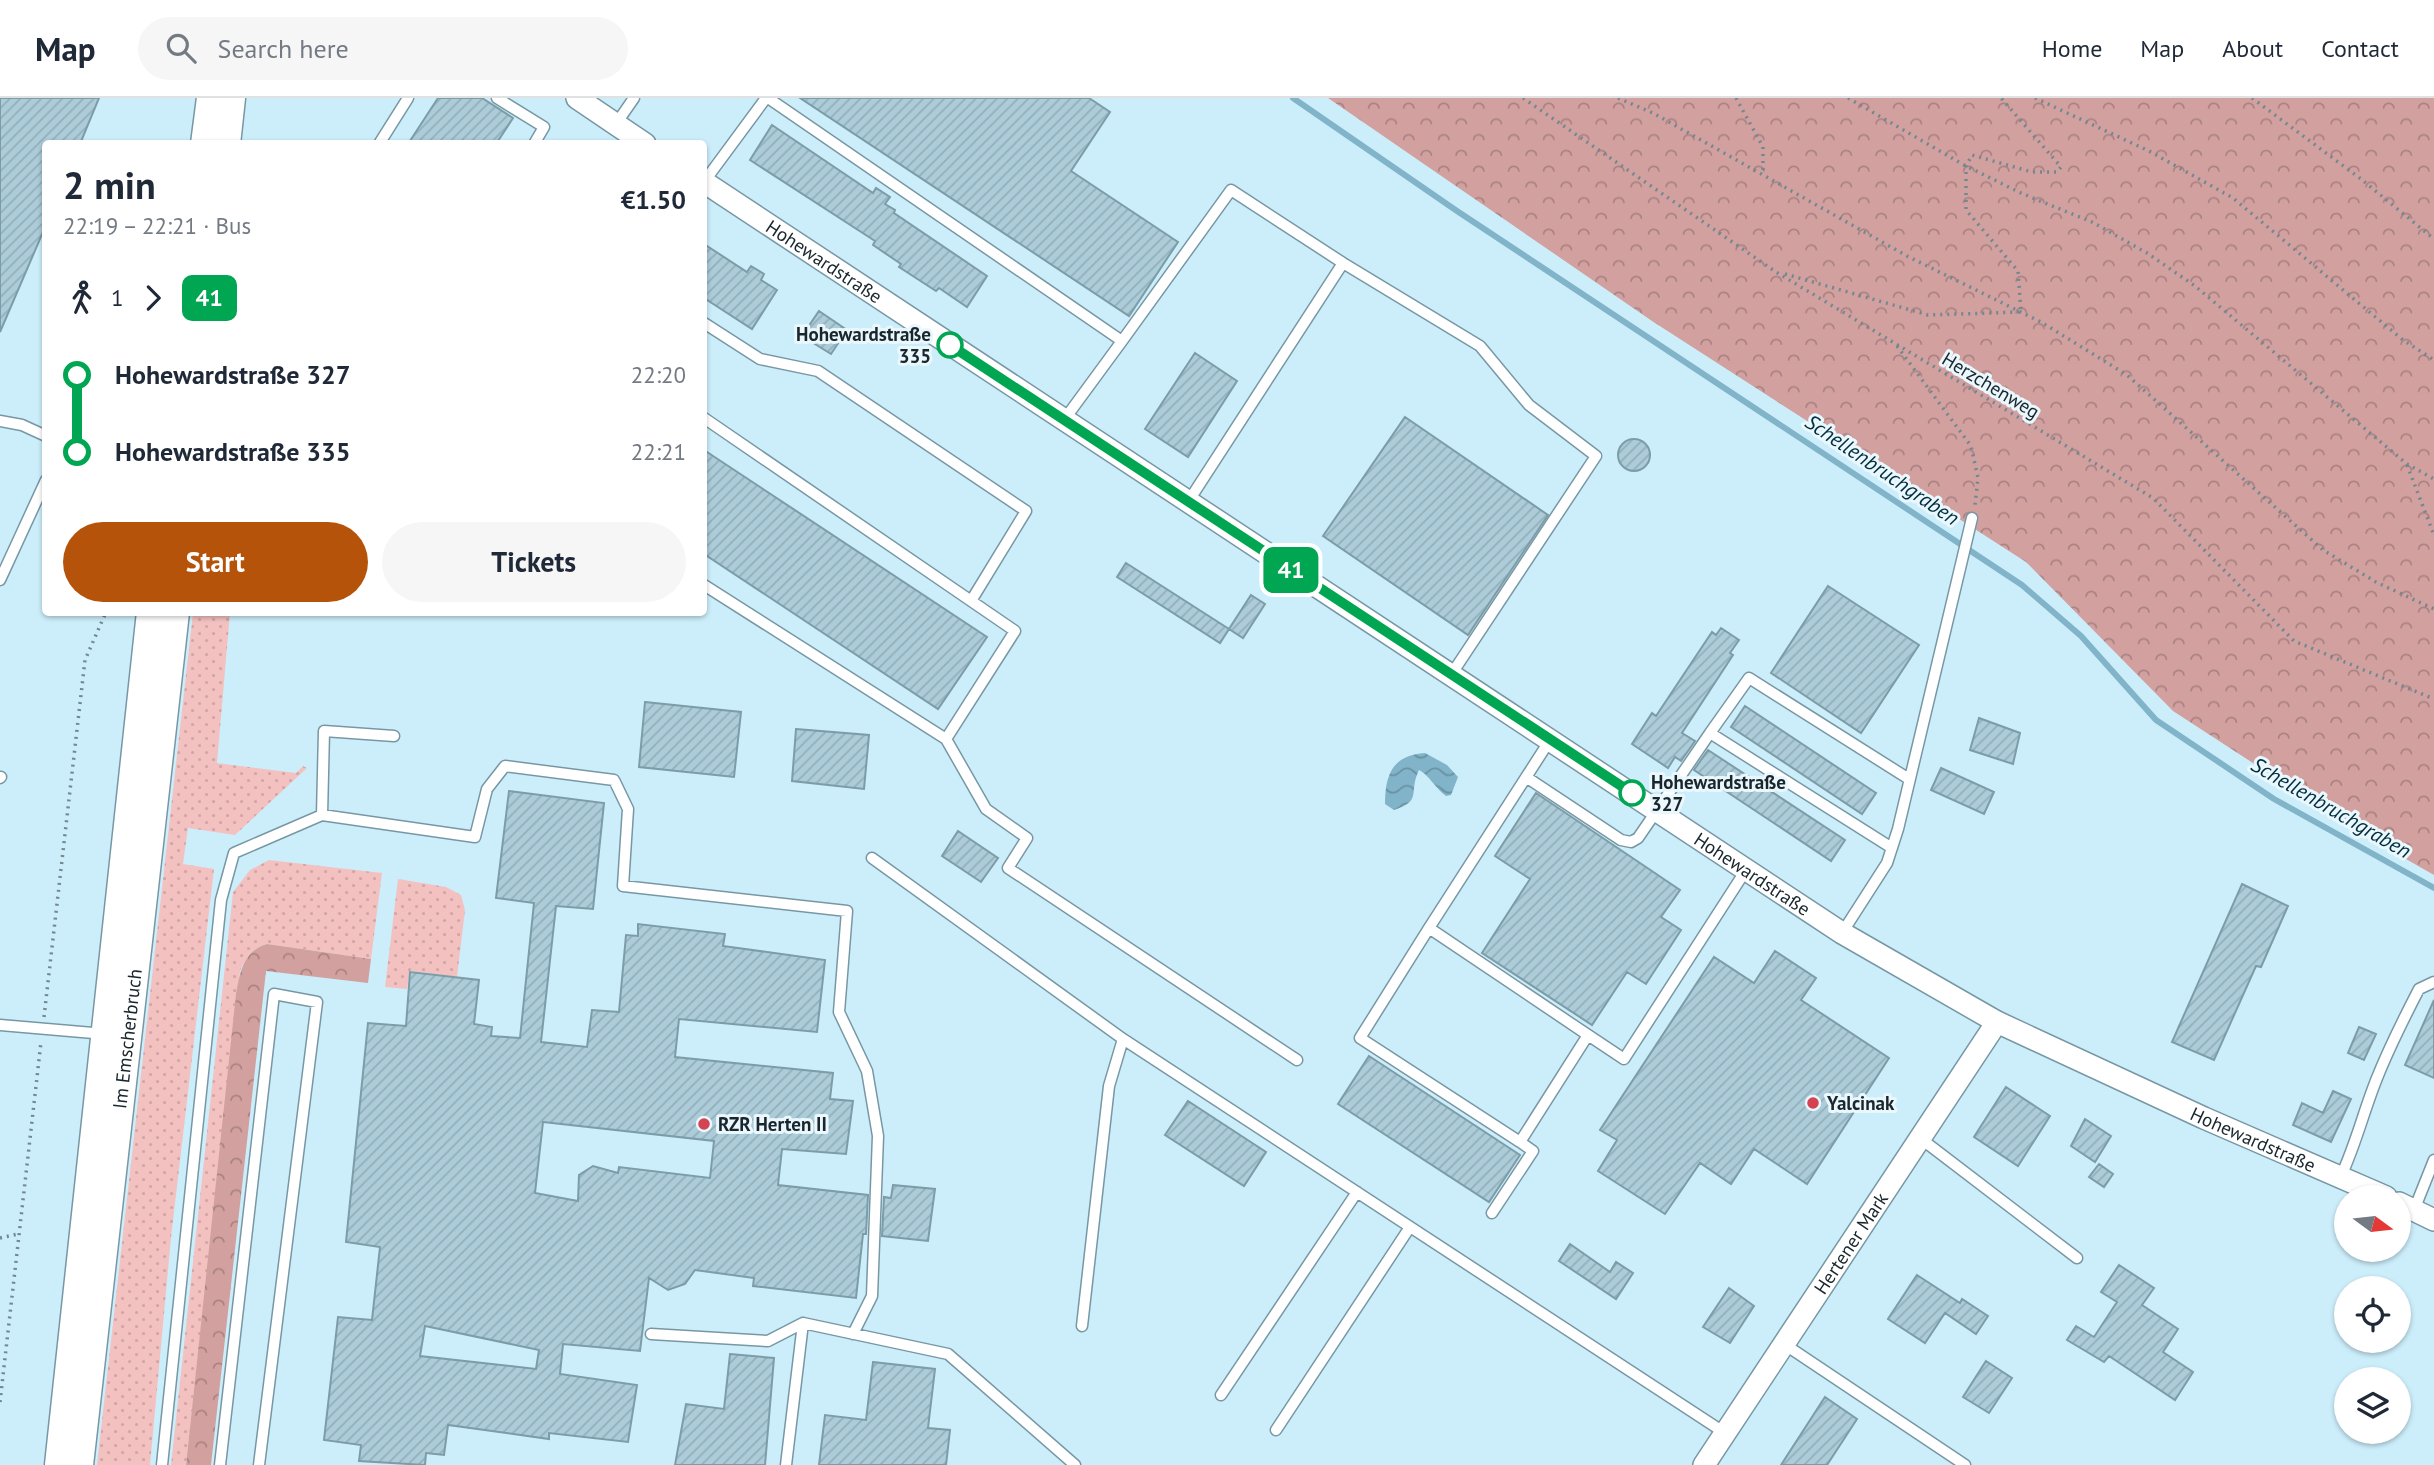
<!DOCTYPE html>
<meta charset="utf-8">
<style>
:root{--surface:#fff;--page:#f6f6f7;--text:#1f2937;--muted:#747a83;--line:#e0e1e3;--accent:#b45309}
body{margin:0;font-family:"PT Sans",sans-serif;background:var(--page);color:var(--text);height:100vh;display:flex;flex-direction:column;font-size:26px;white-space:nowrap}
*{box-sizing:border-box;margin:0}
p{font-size:23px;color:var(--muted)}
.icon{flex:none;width:38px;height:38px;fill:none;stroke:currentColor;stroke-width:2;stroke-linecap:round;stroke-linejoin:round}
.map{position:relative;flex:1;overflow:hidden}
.sheet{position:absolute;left:42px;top:42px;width:665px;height:476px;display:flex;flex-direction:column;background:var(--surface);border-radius:7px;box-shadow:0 2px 5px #0004}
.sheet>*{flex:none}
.badge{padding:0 14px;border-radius:10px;font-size:24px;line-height:46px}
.needle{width:46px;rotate:105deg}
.tools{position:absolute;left:2334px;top:1087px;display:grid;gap:14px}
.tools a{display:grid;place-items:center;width:77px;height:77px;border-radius:50%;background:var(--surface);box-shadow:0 2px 5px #0004;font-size:35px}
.map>.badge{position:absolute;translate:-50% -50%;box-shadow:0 0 0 4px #fff}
.legs{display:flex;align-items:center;gap:10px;height:77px;padding:0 21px;font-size:23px}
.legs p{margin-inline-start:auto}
.head{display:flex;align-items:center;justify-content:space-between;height:119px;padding:0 21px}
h1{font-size:38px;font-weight:600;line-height:52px}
.action{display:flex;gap:14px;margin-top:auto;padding:14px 21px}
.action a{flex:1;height:80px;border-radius:42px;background:var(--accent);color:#fff;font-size:28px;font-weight:600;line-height:80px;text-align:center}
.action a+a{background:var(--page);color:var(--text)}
ul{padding:0 21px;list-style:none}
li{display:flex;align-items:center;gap:24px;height:77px;font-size:26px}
li i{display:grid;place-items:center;width:10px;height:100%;margin:0 9px;background:currentColor}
li i::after{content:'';width:18px;height:18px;margin:-9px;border:5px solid;border-radius:50%;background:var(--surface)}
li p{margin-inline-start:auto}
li:first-child i{background:linear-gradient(#0000 50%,currentColor 0)}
li:last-child i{background:linear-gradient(currentColor 50%,#0000 0)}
header{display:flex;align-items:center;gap:42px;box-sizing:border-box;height:98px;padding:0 35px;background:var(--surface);border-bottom:2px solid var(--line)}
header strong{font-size:33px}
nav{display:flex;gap:38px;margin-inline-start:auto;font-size:24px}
.search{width:490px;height:63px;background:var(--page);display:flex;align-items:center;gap:18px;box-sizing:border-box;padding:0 24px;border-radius:38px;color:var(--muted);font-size:26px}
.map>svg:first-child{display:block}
</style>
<header>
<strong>Map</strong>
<div class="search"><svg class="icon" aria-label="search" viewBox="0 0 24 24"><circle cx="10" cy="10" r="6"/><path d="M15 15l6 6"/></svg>Search here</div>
<nav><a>Home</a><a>Map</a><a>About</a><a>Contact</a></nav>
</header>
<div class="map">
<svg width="2434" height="1367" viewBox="0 0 2434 1367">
<defs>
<pattern id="grass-dots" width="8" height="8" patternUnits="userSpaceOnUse" patternTransform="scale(1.75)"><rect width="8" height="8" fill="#f4c1c1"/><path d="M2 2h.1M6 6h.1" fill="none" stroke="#d1a6a6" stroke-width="1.8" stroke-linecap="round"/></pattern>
<pattern id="forest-crowns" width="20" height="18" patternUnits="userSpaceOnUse" patternTransform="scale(1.75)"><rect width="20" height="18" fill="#d2a09f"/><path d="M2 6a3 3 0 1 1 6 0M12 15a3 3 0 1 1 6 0" fill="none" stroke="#aa8282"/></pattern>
<pattern id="water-waves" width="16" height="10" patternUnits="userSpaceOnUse" patternTransform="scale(1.75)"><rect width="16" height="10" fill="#81b4c8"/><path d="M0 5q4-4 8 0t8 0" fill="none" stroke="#6992a3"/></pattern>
<pattern id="building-hatch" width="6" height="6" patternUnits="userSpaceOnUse" patternTransform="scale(1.75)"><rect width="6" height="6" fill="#abccd8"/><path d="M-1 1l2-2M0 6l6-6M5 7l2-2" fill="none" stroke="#93afba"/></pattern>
</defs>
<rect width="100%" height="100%" fill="#cceefb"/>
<path fill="url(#grass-dots)" d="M193,515H230L217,665L296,675L303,668L307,670L235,737L188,730L183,766L214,771L171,1140L150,1367H97Z
M269,762L382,775L371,861L267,846C252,850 247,859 240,873L186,1367H171L233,794L250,772Z
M398,781L446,789L461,797L465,812L457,879L410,873L407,891L385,889Z"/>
<path fill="url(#forest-crowns)" d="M1328,0H2434V777L2362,736L2173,613L2026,464L1652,223Z
M267,846L371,861L368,885L266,873L211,1367H186L236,896C240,875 243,853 267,846Z"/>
<path fill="url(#water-waves)" d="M1425,655L1447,667L1458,679L1451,697L1446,698C1435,690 1429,677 1419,672C1408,694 1423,703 1394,712L1385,706C1385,676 1393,657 1425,655Z"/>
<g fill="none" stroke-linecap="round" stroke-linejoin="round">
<path stroke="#81b4c8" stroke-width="6" d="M1293,0L1457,113L2022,487L2081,538L2156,622L2274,701L2434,790"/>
</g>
<path fill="url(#building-hatch)" stroke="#7c9ca8" stroke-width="2" fill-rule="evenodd" d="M0,0H99L80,46H46V127L0,234Z
M438,0H482L513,20L496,46H408Z
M800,0H1089L1110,14L1071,73L1178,144L1129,218Z
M772,27L873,95L876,90L890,99L885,106L895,112L894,115L987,178L967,209L939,190L936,193L899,169L901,166L873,147L875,143L750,62Z
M704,146L747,174L751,168L764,176L761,182L777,192L752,231L704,200Z
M819,213L847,232L831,256L802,238Z
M1195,255L1237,283L1188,359L1145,331Z
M1405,319L1548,417L1468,537L1323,438Z
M1618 357a16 16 0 1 1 32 0a16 16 0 1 1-32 0Z
M704,352L987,539L938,611L704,456Z
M1126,465L1229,531L1220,545L1117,479Z
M1828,488L1919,547L1861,635L1771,575Z
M1251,497L1265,506L1243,540L1229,531Z
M1721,530L1739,542L1730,555L1733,557L1682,635L1695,643L1681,663L1675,659L1668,670L1632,646L1652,615L1656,618L1712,534L1716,537Z
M645,604L741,614L734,679L639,669Z
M1745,608L1876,695L1862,716L1731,629Z
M1979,620L2020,635L2013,666L1970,652Z
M796,631L869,637L864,691L792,683Z
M1708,652L1845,742L1831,763L1694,672Z
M1941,670L1994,694L1984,716L1931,692Z
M509,693L604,705L593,811L556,808L541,944L587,949L592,912L619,914L626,837L638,838V826L725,836L723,848L825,862L817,934L679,921L675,959L833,975L830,1001L853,1003L846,1056L782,1051L778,1087L868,1097L866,1136H863L856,1200L753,1188L754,1180L695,1172L685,1186L668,1192L649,1180L640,1253L563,1246L560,1276L637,1287L628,1344L549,1335V1341L448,1327L444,1357L426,1355L425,1367L359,1363L361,1347L324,1342L338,1219L372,1222L380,1149L346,1144L368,925L406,928L410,874L479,882L474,926L492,929L491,938L520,940L534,805L496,800ZM543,1024L714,1043L710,1080L619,1069L618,1075L593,1068L579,1077L578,1103L535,1095ZM425,1228L539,1252L536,1271L420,1258Z
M1536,695L1680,792L1661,819L1681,832L1646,886L1627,874L1592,927L1482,855L1530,781L1495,758Z
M958,733L998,760L981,784L942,758Z
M2242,786L2288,808L2261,869L2256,868L2214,962L2172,944Z
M1775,853L1816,880L1801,902L1889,960L1807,1086L1754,1051L1731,1086L1700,1065L1665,1116L1598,1073L1617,1042L1600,1032L1714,859L1754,885Z
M2434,902V980L2405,967Z
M2359,929L2376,936L2364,962L2348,955Z
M1369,958L1520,1057L1489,1104L1338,1006Z
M2006,989L2050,1018L2018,1068L1974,1039Z
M2333,993L2351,1001L2331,1044L2293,1027L2302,1005L2323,1015Z
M1188,1003L1266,1054L1244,1088L1165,1037Z
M2085,1021L2111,1038L2095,1064L2071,1048Z
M2099,1066L2113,1076L2104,1089L2089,1079Z
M893,1087L935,1091L928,1143L882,1138L884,1099L891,1100Z
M1570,1146L1610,1174L1616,1164L1633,1175L1616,1201L1559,1163Z
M2119,1167L2154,1190L2142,1207L2178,1231L2163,1254L2193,1274L2175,1302L2109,1258L2104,1264L2067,1242L2076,1228L2094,1239L2117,1204L2101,1194Z
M1917,1177L1960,1205L1962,1201L1988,1218L1976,1236L1945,1215L1925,1245L1888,1221Z
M1729,1190L1754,1208L1730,1245L1703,1229Z
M730,1256L774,1260L765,1367H675L686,1306L724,1311Z
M1986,1263L2012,1280L1989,1315L1963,1299Z
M873,1264L935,1271L928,1330L950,1332L946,1367H819L825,1317L866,1322Z
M1825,1299L1857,1321L1827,1367H1781Z"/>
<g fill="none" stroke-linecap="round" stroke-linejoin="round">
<g stroke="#7897a4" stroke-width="13">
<path id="service" d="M497,0L544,29L534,46
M768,0L1122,243L1064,322
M616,26L634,0
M379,46L408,0
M704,84L766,0
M1343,165L1480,248L1529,307L1596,358L1451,577
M704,225L760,261L818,273L1026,413L971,503
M1122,243L1231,92L1343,165L1188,404
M704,320L1015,533L946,641
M0,323L22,327L46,338
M0,482L46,382
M704,487L946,641L986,711L1027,740L1008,770L1297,962
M1710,635L1749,580L1909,681
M1526,679L1621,742L1631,744L1638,740L1710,635L1892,750
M0,680L1,679
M322,717L324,633L394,638
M872,760L1123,941L1725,1335
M1429,830L1550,642
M1842,835L1887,765L1898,731L1972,420
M0,927L105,936
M1920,1040L2077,1160
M1520,1044L1360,940L1429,830L1588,937
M2341,1078C2356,1046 2364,1012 2377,980C2389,950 2404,920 2419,891L2434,884
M2414,1112L2434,1062
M1492,1115L1533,1053L1520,1044L1588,937L1624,961L1746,772
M1082,1228L1109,988L1123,941
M651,1236L768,1243L803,1225
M1784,1246L1965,1367
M1221,1297L1357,1094
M1276,1332L1410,1129
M162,1367L221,802L234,755L322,717L475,739L487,691L505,668L614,682L628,711L623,788L847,813L839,914L867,973L878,1038L872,1198L853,1236
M220,1367L274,896L317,904L259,1367
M786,1367L803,1225L948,1256L1075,1367"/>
</g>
<g stroke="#7897a4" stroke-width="24">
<g id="minor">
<path d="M577,0L645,46"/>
<path id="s1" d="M704,84L1842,835L1997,924L2204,1020L2386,1099"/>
<path d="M2399,1105L2434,1122"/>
<path id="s2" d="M1704,1367L1997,924"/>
</g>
</g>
<g stroke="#7897a4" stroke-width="31">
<g id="secondary">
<path d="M205,46L211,0"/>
<path d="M226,46L231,0"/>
<path d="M59,1367L151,514"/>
<path id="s3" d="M79,1367L175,514"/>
</g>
</g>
<path stroke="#718891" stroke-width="3.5" stroke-dasharray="2 5" stroke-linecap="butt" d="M1523,0L1776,174L2153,400L2294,543L2434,601
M1618,0L1653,15L1907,158L2041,224L2127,277L2323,452L2376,484L2434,511
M1736,0L1763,49V76
M1848,0L1966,68L2023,96L2092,124L2147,155L2195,188L2407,366L2434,381
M2035,0L2149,53L2233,100L2403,242L2434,262
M2252,0L2361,81L2434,141
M1785,176L1928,217L2021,214L2018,173L1966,112V68L1972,57L2032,74H2057L2061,69L2001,0
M1897,248L1971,348L1978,380L1975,407
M2407,367L2434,437
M44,919L85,562L106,514
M0,1140L18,1136
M0,1304L41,944"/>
<use href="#service" stroke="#fff" stroke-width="10"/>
<use href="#minor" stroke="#fff" stroke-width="21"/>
<use href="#secondary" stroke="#fff" stroke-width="28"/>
</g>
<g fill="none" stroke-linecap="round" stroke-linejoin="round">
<g stroke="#fff" stroke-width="16">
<path id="line-1" d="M950,247L1632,695"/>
</g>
<use href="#line-1" stroke="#00a651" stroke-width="10"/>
</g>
<g fill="#fff" stroke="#00a651" stroke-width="3.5">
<circle cx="950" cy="247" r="12"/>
<circle cx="1632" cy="695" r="12"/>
</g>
<g fill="#d34352" stroke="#eaf7fd" stroke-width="2.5">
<circle cx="1813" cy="1005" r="7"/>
<circle cx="704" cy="1026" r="7"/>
</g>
<g text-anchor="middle" stroke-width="6" stroke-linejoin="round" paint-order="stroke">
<g font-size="19" fill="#19262b" stroke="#eaf7fd">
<text dy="7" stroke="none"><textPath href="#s1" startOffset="144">Hohewardstraße</textPath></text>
<text transform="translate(1991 287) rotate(31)" y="7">Herzchenweg</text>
<text dy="7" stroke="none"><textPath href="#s1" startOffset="1256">Hohewardstraße</textPath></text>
<text dy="7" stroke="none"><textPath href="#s3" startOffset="429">Im Emscherbruch</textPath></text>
<text dy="7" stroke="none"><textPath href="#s1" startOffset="1824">Hohewardstraße</textPath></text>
<text dy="7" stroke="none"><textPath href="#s2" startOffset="266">Hertener Mark</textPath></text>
</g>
<g font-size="19" font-weight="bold" fill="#19262b" stroke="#eaf7fd" text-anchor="end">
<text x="931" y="243">Hohewardstraße<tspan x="931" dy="22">335</tspan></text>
<text x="1651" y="691" text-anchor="start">Hohewardstraße<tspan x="1651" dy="22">327</tspan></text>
</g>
<g font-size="19" font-weight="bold" fill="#19262b" stroke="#eaf7fd" text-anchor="start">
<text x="1827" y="1012">Yalcinak</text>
<text x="718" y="1033">RZR Herten II</text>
</g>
<g font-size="21" font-style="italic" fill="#002e3d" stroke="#eaf7fd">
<text transform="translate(1882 372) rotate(34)" y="7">Schellenbruchgraben</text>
<text transform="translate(2331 710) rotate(30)" y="7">Schellenbruchgraben</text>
</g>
</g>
</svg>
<div class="tools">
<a><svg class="needle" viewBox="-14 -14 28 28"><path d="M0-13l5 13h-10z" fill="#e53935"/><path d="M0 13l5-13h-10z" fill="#747a83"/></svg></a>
<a><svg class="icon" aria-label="locate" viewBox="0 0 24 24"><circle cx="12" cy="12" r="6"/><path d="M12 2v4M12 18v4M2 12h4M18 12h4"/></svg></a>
<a><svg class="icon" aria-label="layers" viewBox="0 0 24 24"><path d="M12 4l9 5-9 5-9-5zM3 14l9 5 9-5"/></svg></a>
</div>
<b class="badge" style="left:1291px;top:472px;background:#00a651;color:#fff">41</b>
<section class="sheet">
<div class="head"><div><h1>2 min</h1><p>22:19 – 22:21 · Bus</p></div><b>€1.50</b></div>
<div class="legs"><svg class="icon" aria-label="walk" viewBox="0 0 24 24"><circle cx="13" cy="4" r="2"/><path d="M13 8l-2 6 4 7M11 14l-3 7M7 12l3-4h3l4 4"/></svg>1<svg class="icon" aria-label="forward" viewBox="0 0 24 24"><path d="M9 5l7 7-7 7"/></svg><b class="badge" style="background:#00a651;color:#fff">41</b></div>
<ul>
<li><i style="color:#00a651"></i><b>Hohewardstraße 327</b><p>22:20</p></li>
<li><i style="color:#00a651"></i><b>Hohewardstraße 335</b><p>22:21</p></li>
</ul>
<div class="action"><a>Start</a><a>Tickets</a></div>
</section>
</div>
